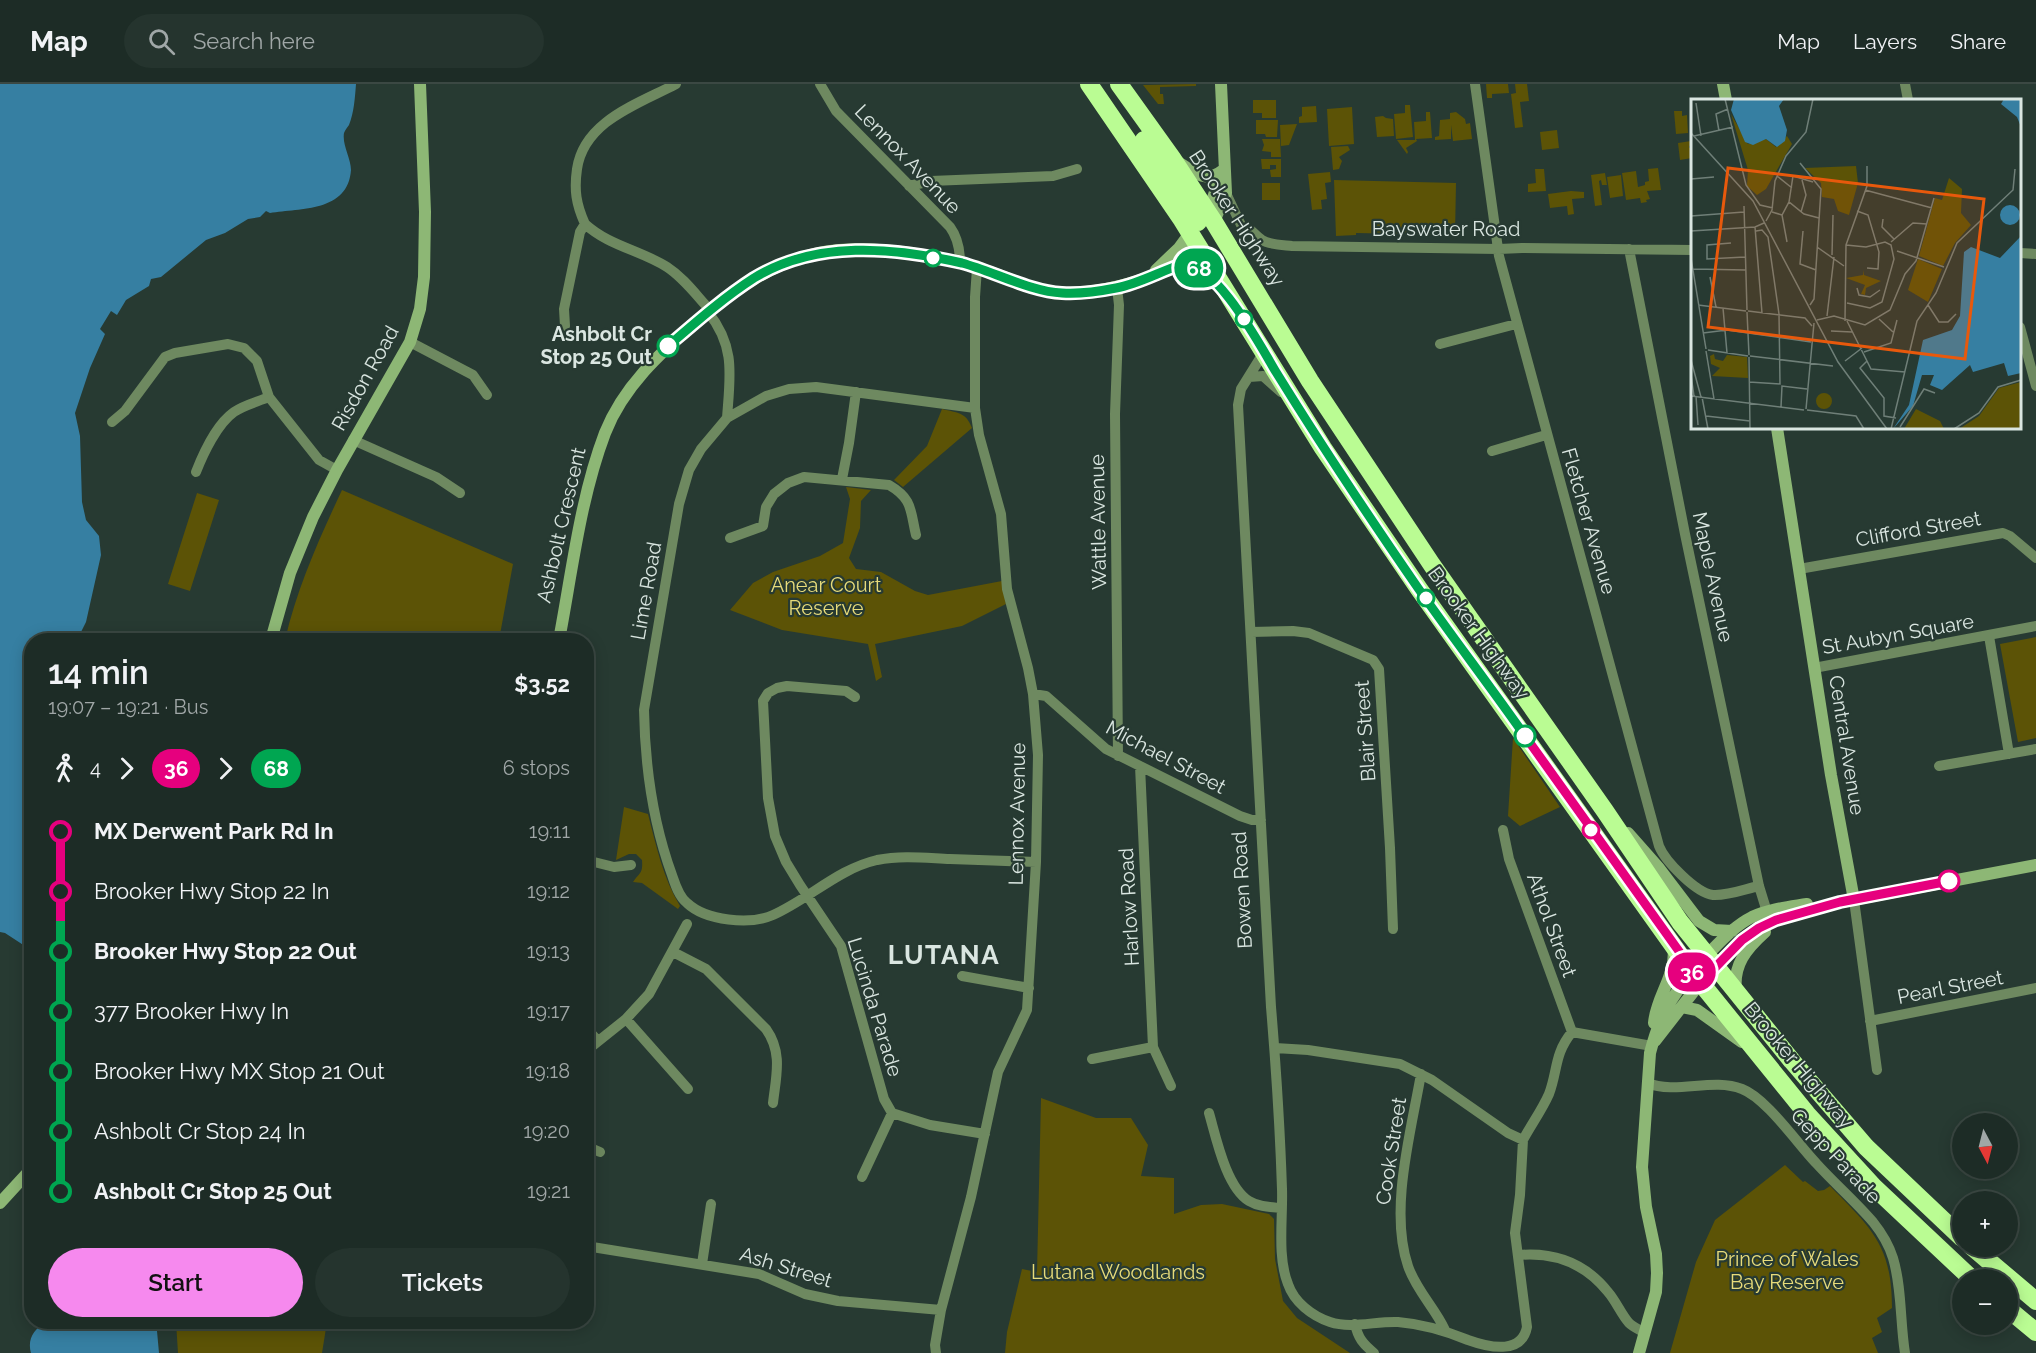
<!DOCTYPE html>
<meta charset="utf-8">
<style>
:root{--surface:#1d2c26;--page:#25342e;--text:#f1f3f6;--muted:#a0a7a7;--line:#3b4843;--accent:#f689ee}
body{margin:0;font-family:Raleway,sans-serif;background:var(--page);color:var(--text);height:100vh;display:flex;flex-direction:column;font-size:22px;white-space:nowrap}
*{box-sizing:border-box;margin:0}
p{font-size:20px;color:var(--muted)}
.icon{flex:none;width:33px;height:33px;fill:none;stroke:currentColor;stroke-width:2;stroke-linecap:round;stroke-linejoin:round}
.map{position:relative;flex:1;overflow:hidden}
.drawer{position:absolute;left:24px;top:549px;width:570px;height:696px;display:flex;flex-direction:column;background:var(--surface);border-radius:24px;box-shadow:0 3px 15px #0003,0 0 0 2px var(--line)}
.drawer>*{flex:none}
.badge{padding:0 12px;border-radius:20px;font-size:21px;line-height:39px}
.needle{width:39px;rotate:173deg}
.buttons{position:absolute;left:1952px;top:1029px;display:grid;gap:12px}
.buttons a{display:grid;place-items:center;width:66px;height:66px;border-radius:50%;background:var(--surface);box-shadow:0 3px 15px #0003,0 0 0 2px var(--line);font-size:30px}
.map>.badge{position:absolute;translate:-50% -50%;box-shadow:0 0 0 3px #fff}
.legs{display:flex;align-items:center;gap:9px;height:66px;padding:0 24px;font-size:20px}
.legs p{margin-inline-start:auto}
.summary{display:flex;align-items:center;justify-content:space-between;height:102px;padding:0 24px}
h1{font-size:33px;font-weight:600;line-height:45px}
.action{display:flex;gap:12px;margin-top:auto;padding:12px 24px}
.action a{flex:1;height:69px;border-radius:36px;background:var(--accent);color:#111;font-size:24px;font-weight:600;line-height:69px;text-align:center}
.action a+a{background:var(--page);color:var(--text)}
ul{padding:0 24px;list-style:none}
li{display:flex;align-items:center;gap:21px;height:60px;font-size:22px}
li i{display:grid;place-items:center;width:9px;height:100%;margin:0 8px;background:currentColor}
li i::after{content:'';width:15px;height:15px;margin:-8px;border:4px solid;border-radius:50%;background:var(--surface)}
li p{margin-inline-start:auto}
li:first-child i{background:linear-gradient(#0000 50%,currentColor 0)}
li:last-child i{background:linear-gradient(currentColor 50%,#0000 0)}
header{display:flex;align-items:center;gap:36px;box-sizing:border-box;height:84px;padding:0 30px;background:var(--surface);border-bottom:2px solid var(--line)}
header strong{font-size:28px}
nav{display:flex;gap:33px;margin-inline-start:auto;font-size:21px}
.search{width:420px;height:54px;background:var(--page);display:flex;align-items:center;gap:15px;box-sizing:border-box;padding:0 21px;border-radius:33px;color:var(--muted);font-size:22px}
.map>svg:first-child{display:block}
</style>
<header>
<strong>Map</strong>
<div class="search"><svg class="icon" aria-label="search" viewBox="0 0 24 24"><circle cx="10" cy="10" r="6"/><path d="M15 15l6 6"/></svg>Search here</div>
<nav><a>Map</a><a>Layers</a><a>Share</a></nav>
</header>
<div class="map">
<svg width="2036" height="1269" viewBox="0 0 2036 1269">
<rect width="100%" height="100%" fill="#273a32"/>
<path fill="#5c5306" d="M1196,0V2L1160,3V10H1163L1164,20H1158L1143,1Z
M1486,0H1508L1509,9L1492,10V14H1487Z
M1515,0H1527L1529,17L1520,18L1523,43L1515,44L1511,10L1516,9Z
M1253,16H1276V34H1262V29H1253Z
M1405,21H1410L1413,53L1396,55L1394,30L1405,29Z
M1316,22L1317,38L1299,39V33L1302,32V23Z
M1352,23L1354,60L1329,62L1327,25Z
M1674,27H1682V32L1687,31L1688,49L1676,50Z
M1426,28H1430L1432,54L1416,55L1417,57L1406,64L1408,68L1407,70L1397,56H1415L1414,38L1426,37Z
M1456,28L1465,35L1466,40L1470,39L1472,55L1453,57L1451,41V55L1435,56V53L1439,52L1440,36L1450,35V29Z
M1383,32L1386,34L1393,35L1394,52L1377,53L1375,33Z
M1256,36H1278L1277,53H1266L1265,50H1256Z
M1297,40L1289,61L1281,62L1280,41Z
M1557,46L1559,64L1542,66L1540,48Z
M1262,55H1280L1281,73H1271V68L1262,67L1264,61Z
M1691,57L1692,61L1689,62V64L1692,63V74L1680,76L1678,59Z
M1348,62L1350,66L1339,73L1342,77L1339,85L1333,86L1331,63Z
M1261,75H1281V93H1271L1270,86L1276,85V81H1270V85H1262Z
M1658,84L1661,106L1647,107L1650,115L1646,116L1647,118L1641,119L1640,114L1626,116L1622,89L1636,87L1638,103L1645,101V98L1649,97L1648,85Z
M1535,85H1544L1546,107L1528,108V100L1536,99Z
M1330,88L1331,98L1325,99L1327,115L1321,116L1322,125L1312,126L1308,90Z
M1605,89L1607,101H1602L1601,96L1599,97L1602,121L1595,122L1591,91Z
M1621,91L1623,112L1610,114L1607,93Z
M1334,96L1456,99L1455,151L1356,149V151L1336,152Z
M1262,99H1280V116H1262Z
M1571,107L1584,108V114L1572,115L1574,130L1568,131L1567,122L1550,124L1548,110Z
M942,325C958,329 966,328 972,344L903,403L894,396L927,362Z
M846,403L871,406L861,417L860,444L849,474L856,485L881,488L915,507L928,511L1002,497L1006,520L962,542L875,560L882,593L876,597L868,560L782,546L730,526L753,499L773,488L820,472L843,459L850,415Z
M342,406L513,480L499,556H285C297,504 319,455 342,406Z
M197,409L219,416L190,507L168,500Z
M2036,553V654L2018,658L2000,560Z
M1513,654L1560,723L1520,742L1508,732Z
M624,723L648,730C656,761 663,794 680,822L678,825L642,799L633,798C640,788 643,790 642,776L636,770H629L616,776Z
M1041,1014L1096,1034H1131L1148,1061L1141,1092L1174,1094V1130L1201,1121L1222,1120L1269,1130L1274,1135L1275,1175L1283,1217L1297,1234L1350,1269H1005L1007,1248L1022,1185L1037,1188Z
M1785,1081L1803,1098L1805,1097L1818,1107L1824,1106L1830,1102C1871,1144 1892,1161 1892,1224L1877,1234L1882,1248L1872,1254L1878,1269H1670L1696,1178L1715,1136Z
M176,1238H327L322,1269H178Z"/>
<path fill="#367fa2" d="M0,0H356C355,13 354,29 349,41C347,44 345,46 344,49C342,61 351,74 351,86C348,128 301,124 270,129L266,127L260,133L248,135L225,149L206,156L161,193L151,195L149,202L126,216L117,231L111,227L100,245L105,250L90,284L75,329L80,352L82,418L86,436L99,452L101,471L86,538L77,556H32L31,866L5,849L0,848Z
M46,1238H153L157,1247L159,1269H31C27,1255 34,1245 46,1238Z"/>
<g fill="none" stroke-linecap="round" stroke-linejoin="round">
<path stroke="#6e8960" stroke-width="10" d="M820,0L836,27L950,143C958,154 960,165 960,179
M1475,0L1499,172L1659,762C1665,777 1696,809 1713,811C1728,812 1745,805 1759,802
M1905,0L1908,16
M909,102L931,97L1053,92L1077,85
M1226,109L1241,141C1253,145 1253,150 1262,156C1270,161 1283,161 1292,162L1499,165L1522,164L1692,166
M585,140C609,162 640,166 667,183C684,194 696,211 710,226
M1629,165L1685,450L1759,802L1767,828
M2020,169L2036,170
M1117,204L1119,221L1115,330L1118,672
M708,228C736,263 730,292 727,334
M565,242L564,225L580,148L585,140C576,120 574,106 577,85C584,37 638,20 676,0
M2020,243L2036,302
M410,258L473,291L487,311
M1440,260L1516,240
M1264,268L1241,305L1238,321L1271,923C1276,983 1280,1044 1282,1105C1283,1134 1277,1173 1288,1200C1294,1218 1312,1232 1330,1238C1351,1245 1376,1237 1398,1238C1422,1240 1446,1247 1468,1256C1493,1265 1522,1269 1527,1243L1515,1149L1520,1111L1523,1056
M1249,293L1263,292L1281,308
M975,324L816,303L789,305L766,312L727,334L701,365L689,386L679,420L644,626C645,681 653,739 672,791C675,800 679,813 687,819C706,837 750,841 773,831C809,815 838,785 877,776C902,771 926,774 950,775C979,776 1007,777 1036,778
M112,338L125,327L165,273L175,269L228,260L244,264L257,277L269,313L319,376L337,386
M353,356L436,393L460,409
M1492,367L1546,351
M196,388C203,370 217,340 234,328C244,321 257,318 269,313
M842,395L849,359L856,308
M730,454L763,442L766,423L774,410L788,399L804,393L889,401C913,415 910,426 916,451
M1799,485L2003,449L2010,452L2036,474
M1251,548L1293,547L1309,549L1373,576L1379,585L1390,764L1393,845
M1989,552L2009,670
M1814,584L2036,542
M1033,610L1046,612L1106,665L1240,732L1252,736H1261
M855,613L846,607L787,602L777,604L768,609L763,617L768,714L775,752L786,778L800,801L841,862L884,1015L892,1029L930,1041L985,1050
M1140,682L1153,963L1171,1002
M1939,682L2036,665
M1503,746L1509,775L1572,948
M586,776L614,783L631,781
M1854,816L1877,986
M673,868L706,885L766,945C783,969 776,992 773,1019
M962,892L1029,904
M626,935L688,1005
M1870,937L2036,904
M586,944L598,957
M1275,964L1308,966L1400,980L1432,996L1508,1049L1523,1056C1531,1041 1542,1026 1549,1010C1558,986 1554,970 1572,948L1652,962
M586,967L626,935L649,910L687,840
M1092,975L1153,963
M1421,990C1411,1048 1389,1126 1408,1182C1416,1206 1435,1224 1445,1246
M1647,999C1677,1011 1712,993 1742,1005C1766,1014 1797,1059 1816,1079C1834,1099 1855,1117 1873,1138C1881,1148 1889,1161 1893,1174C1902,1204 1900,1238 1905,1269
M1209,1029C1216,1053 1226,1103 1249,1117C1259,1123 1270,1123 1281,1124
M586,1062L600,1068
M862,1093L892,1029
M586,1162L759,1190L805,1210L838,1217L941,1226
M1519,1171C1555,1168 1585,1179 1608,1208C1616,1217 1621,1230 1629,1239C1633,1243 1640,1246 1645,1249
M702,1180L711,1120
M1355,1240C1358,1254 1363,1260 1374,1269
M936,1269L935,1261L941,1226L971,1113L998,988L1027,926L1036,778L1038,671L1033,610L1028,584L1007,505L1001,430L979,351L975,324V213L977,184"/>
<path stroke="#8db775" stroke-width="12" d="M1723,0L1726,16
M1178,78C1192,87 1206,100 1222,87
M1207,128L1212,117L1222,87
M1214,138L1226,109L1221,0
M1175,183C1195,176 1202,186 1215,200
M1156,186L1179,164L1190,149
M1777,344L1831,691L1854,816
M271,556L290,489L313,433L337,386L410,258L420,225L424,193L425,128L420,0
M559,556C572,488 580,415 605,349C623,303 660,269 696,238C738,202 783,171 839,166C883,163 937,171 978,184C1005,192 1033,207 1060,209C1091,211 1153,197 1177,179C1185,174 1190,166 1196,159
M1628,749L1658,783L1699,837L1714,846L1732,847
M1706,872C1720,858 1734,842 1752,833C1769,825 1789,823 1807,820
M1715,883L1742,856L1759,844L1776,836L1841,818L2036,781
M1736,907C1733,881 1746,865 1765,848
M1682,923L1697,926L1742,958
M1654,939C1656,912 1678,890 1673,862
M1655,957L1701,898
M0,1119L32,1084
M1639,1269L1656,1208L1657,1189L1656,1170L1646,1123L1642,1083L1650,969C1659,934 1669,916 1692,888"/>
<path stroke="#bafc93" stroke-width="18" d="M1089,0L1182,136L1323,364L1419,505L1692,888L1807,1030L1874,1103L1973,1196
M1119,0L1172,74L1214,138L1310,297L1432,481L1605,727L1680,838L1792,977L1848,1042L1866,1063L1962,1154
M1144,56L1198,138
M1971,1162L2036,1217
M2007,1224L2036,1248"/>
</g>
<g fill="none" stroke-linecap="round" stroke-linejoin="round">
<g stroke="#fff" stroke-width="14">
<path id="line-1" d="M1525,652L1701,898L1742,856L1759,844L1776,836L1840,818L1949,797"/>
</g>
<g stroke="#fff" stroke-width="14">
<path id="line-2" d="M668,262C696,238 723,214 754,194C816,156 893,163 962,179C992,187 1032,208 1062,209C1077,210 1101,207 1116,204C1138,200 1159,188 1180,181C1213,172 1261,263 1276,288C1321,361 1369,433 1418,504C1453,554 1490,602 1525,652"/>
</g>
<use href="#line-1" stroke="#e6007e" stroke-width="9"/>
<use href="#line-2" stroke="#00a651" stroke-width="9"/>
</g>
<g fill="#fff" stroke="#00a651" stroke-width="3">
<circle cx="933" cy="174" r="8"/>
<circle cx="1244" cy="235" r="8"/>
<circle cx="668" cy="262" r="10"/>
<circle cx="1426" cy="514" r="8"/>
<circle cx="1525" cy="652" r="10"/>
</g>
<g fill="#fff" stroke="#e6007e" stroke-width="3">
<circle cx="1591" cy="746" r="8"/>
<circle cx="1949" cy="797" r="10"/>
</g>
<g text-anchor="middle" stroke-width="4.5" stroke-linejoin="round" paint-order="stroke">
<g font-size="20" fill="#dae6e1" stroke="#273a32">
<text transform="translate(908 75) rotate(46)" y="7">Lennox Avenue</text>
<text transform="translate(1237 134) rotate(57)" y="7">Brooker Highway</text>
<text x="1446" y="152">Bayswater Road</text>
<text transform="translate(365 294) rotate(-61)" y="7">Risdon Road</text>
<text transform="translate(1589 437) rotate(74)" y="7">Fletcher Avenue</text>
<text transform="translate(1098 438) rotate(-91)" y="7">Wattle Avenue</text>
<text transform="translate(561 441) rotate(-77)" y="7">Ashbolt Crescent</text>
<text transform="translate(1918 445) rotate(-10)" y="7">Clifford Street</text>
<text transform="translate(1713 493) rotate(78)" y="7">Maple Avenue</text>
<text transform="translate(646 507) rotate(-80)" y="7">Lime Road</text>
<text transform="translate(1479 549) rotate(54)" y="7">Brooker Highway</text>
<text transform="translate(1898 550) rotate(-10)" y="7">St Aubyn Square</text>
<text transform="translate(1365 647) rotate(-94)" y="7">Blair Street</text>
<text transform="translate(1847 661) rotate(81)" y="7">Central Avenue</text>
<text transform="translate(1166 673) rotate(28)" y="7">Michael Street</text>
<text transform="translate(1017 730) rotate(-89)" y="7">Lennox Avenue</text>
<text transform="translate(1242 806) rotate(-93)" y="7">Bowen Road</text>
<text transform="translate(1129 823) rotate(-93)" y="7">Harlow Road</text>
<text transform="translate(1552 841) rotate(70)" y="7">Athol Street</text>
<text transform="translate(1950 903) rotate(-11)" y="7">Pearl Street</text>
<text transform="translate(875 923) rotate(73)" y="7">Lucinda Parade</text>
<text transform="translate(1799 981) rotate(50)" y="7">Brooker Highway</text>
<text transform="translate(1391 1067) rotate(-81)" y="7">Cook Street</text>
<text transform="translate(1836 1072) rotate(47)" y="7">Gepp Parade</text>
<text transform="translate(786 1183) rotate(17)" y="7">Ash Street</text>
</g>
<g font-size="20" font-weight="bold" fill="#dae6e1" stroke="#273a32" text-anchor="end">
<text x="652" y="257">Ashbolt Cr<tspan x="652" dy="23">Stop 25 Out</tspan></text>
</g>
<g font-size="20" fill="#e7db7a" stroke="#273a32">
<text x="826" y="508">Anear Court<tspan x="826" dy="23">Reserve</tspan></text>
<text x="1787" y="1182">Prince of Wales<tspan x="1787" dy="23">Bay Reserve</tspan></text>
<text x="1118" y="1195">Lutana Woodlands</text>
</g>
<g font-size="26" font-weight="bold" letter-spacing="1.5" fill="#dae6e1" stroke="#273a32">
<text x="944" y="880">LUTANA</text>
</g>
</g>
<g transform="translate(1691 15)">
<rect width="330" height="330" fill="#273a32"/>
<path d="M40,15L57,45L75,40L85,48L96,37L101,45L75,90L66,96L56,87L57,71ZM165,67L167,84L158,116L147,112L143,100L131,98L130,84L114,69ZM258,79L271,90L270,114L280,126L264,144L252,167L228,157L244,99L251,101ZM227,160L251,170L237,203L217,191ZM173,171V176L190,182L175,189L174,196L170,195L174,186L155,179L172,176ZM23,255L24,260L32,262L36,256L56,258L57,279L21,277L29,269L20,265L19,257ZM330,283V330H268L288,317L308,289ZM125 302a8 8 0 1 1 16 0a8 8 0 1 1-16 0ZM225,310L249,322L253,330H213Z" fill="#5c5306"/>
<path d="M43,0H93L88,7L96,31L94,42L86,48L75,40L62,46L54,43L40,11ZM313,0H330V28L326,18L310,5ZM309 116a10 10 0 1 1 20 0a10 10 0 1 1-20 0ZM330,137V274L317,277L313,264L282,273L279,266L251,291L239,286L243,276H231L222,307L202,330L218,306L232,241L261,231L269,217L273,153L280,148L309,159Z" fill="#367fa2"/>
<path fill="none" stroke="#6f7f78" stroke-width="1.5" d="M34,0L55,86L69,106L82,109M5,4L10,37M28,32L25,15L37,10M0,34L62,102L147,263L196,330M3,37L42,28M109,64L130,90L123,200L119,206M86,77L101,89M0,80L23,78M174,91L241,109M98,103L102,77L122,83M53,107L56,211M166,112L177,116L188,153L187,170L176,169M81,113L91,116L98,103L113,115L128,119M110,113L115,96L111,81M91,116L96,143M0,117L53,113M192,120L191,128L203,140M75,122L81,111L84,82L95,57L115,33L122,0M64,128L71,214M0,132L64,128L73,124M112,132L109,165L125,171M200,143L222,124L236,125M40,144L16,146V160L54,158M155,146L175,148L194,143L200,146L203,160L191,203L179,209L156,204M126,148L153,167M206,152L253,168M141,156L142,116M0,159L15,250M2,170L55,171M19,178L25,208M166,189L168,196L179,198L189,191M7,206L55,212M237,206L248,223H257L265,215M32,209L36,254M57,212L114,219L121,227M56,213L58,256M136,217L143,158M188,220L202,233M126,221L143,217L174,226L199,211L214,175L225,162L243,99M154,222L155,146L176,87V67M156,222L180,270L214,273M140,232L161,233M12,234L36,231L120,243M17,251L57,257M15,252L23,300M173,253L200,244L206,221M59,257L142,267M58,258L59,330M0,261L10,298M154,262L171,249M176,262L169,269L193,299V317L205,319M0,276L3,297M58,283L89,285L88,215L77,138L71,131L65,132M0,297L113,311M5,297L7,326M11,298L17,330M90,308L91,287L116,290M115,310L123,224M116,311L165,317L173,330M15,317L59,322M209,328L233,290L244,294M200,330L226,222L245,194L266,144L322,91L324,70M263,330L288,314L307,288L330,281"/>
<path fill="#e8590c" fill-opacity="0.15" stroke="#e8590c" stroke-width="3" d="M37,69L293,100L274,260L17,228Z"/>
<rect width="330" height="330" fill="none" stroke="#dae6e1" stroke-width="3"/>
</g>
</svg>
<div class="buttons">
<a><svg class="needle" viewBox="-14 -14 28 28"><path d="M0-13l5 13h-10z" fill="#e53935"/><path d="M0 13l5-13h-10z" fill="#a0a7a7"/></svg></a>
<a>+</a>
<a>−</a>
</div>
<b class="badge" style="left:1692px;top:888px;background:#e6007e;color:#fff">36</b>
<b class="badge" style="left:1199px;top:184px;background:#00a651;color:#fff">68</b>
<section class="drawer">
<div class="summary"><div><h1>14 min</h1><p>19:07 – 19:21 · Bus</p></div><b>$3.52</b></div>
<div class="legs"><svg class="icon" aria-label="walk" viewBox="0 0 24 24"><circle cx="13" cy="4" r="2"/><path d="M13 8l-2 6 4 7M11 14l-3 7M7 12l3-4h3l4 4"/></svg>4<svg class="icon" aria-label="forward" viewBox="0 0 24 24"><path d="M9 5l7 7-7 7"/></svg><b class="badge" style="background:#e6007e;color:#fff">36</b><svg class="icon" aria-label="forward" viewBox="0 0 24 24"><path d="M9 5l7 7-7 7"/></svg><b class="badge" style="background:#00a651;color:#fff">68</b><p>6 stops</p></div>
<ul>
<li><i style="color:#e6007e"></i><b>MX Derwent Park Rd In</b><p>19:11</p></li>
<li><i style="color:#e6007e"></i><span>Brooker Hwy Stop 22 In</span><p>19:12</p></li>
<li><i style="color:#00a651"></i><b>Brooker Hwy Stop 22 Out</b><p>19:13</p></li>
<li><i style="color:#00a651"></i><span>377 Brooker Hwy In</span><p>19:17</p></li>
<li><i style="color:#00a651"></i><span>Brooker Hwy MX Stop 21 Out</span><p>19:18</p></li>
<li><i style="color:#00a651"></i><span>Ashbolt Cr Stop 24 In</span><p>19:20</p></li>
<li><i style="color:#00a651"></i><b>Ashbolt Cr Stop 25 Out</b><p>19:21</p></li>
</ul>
<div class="action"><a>Start</a><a>Tickets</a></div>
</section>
</div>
